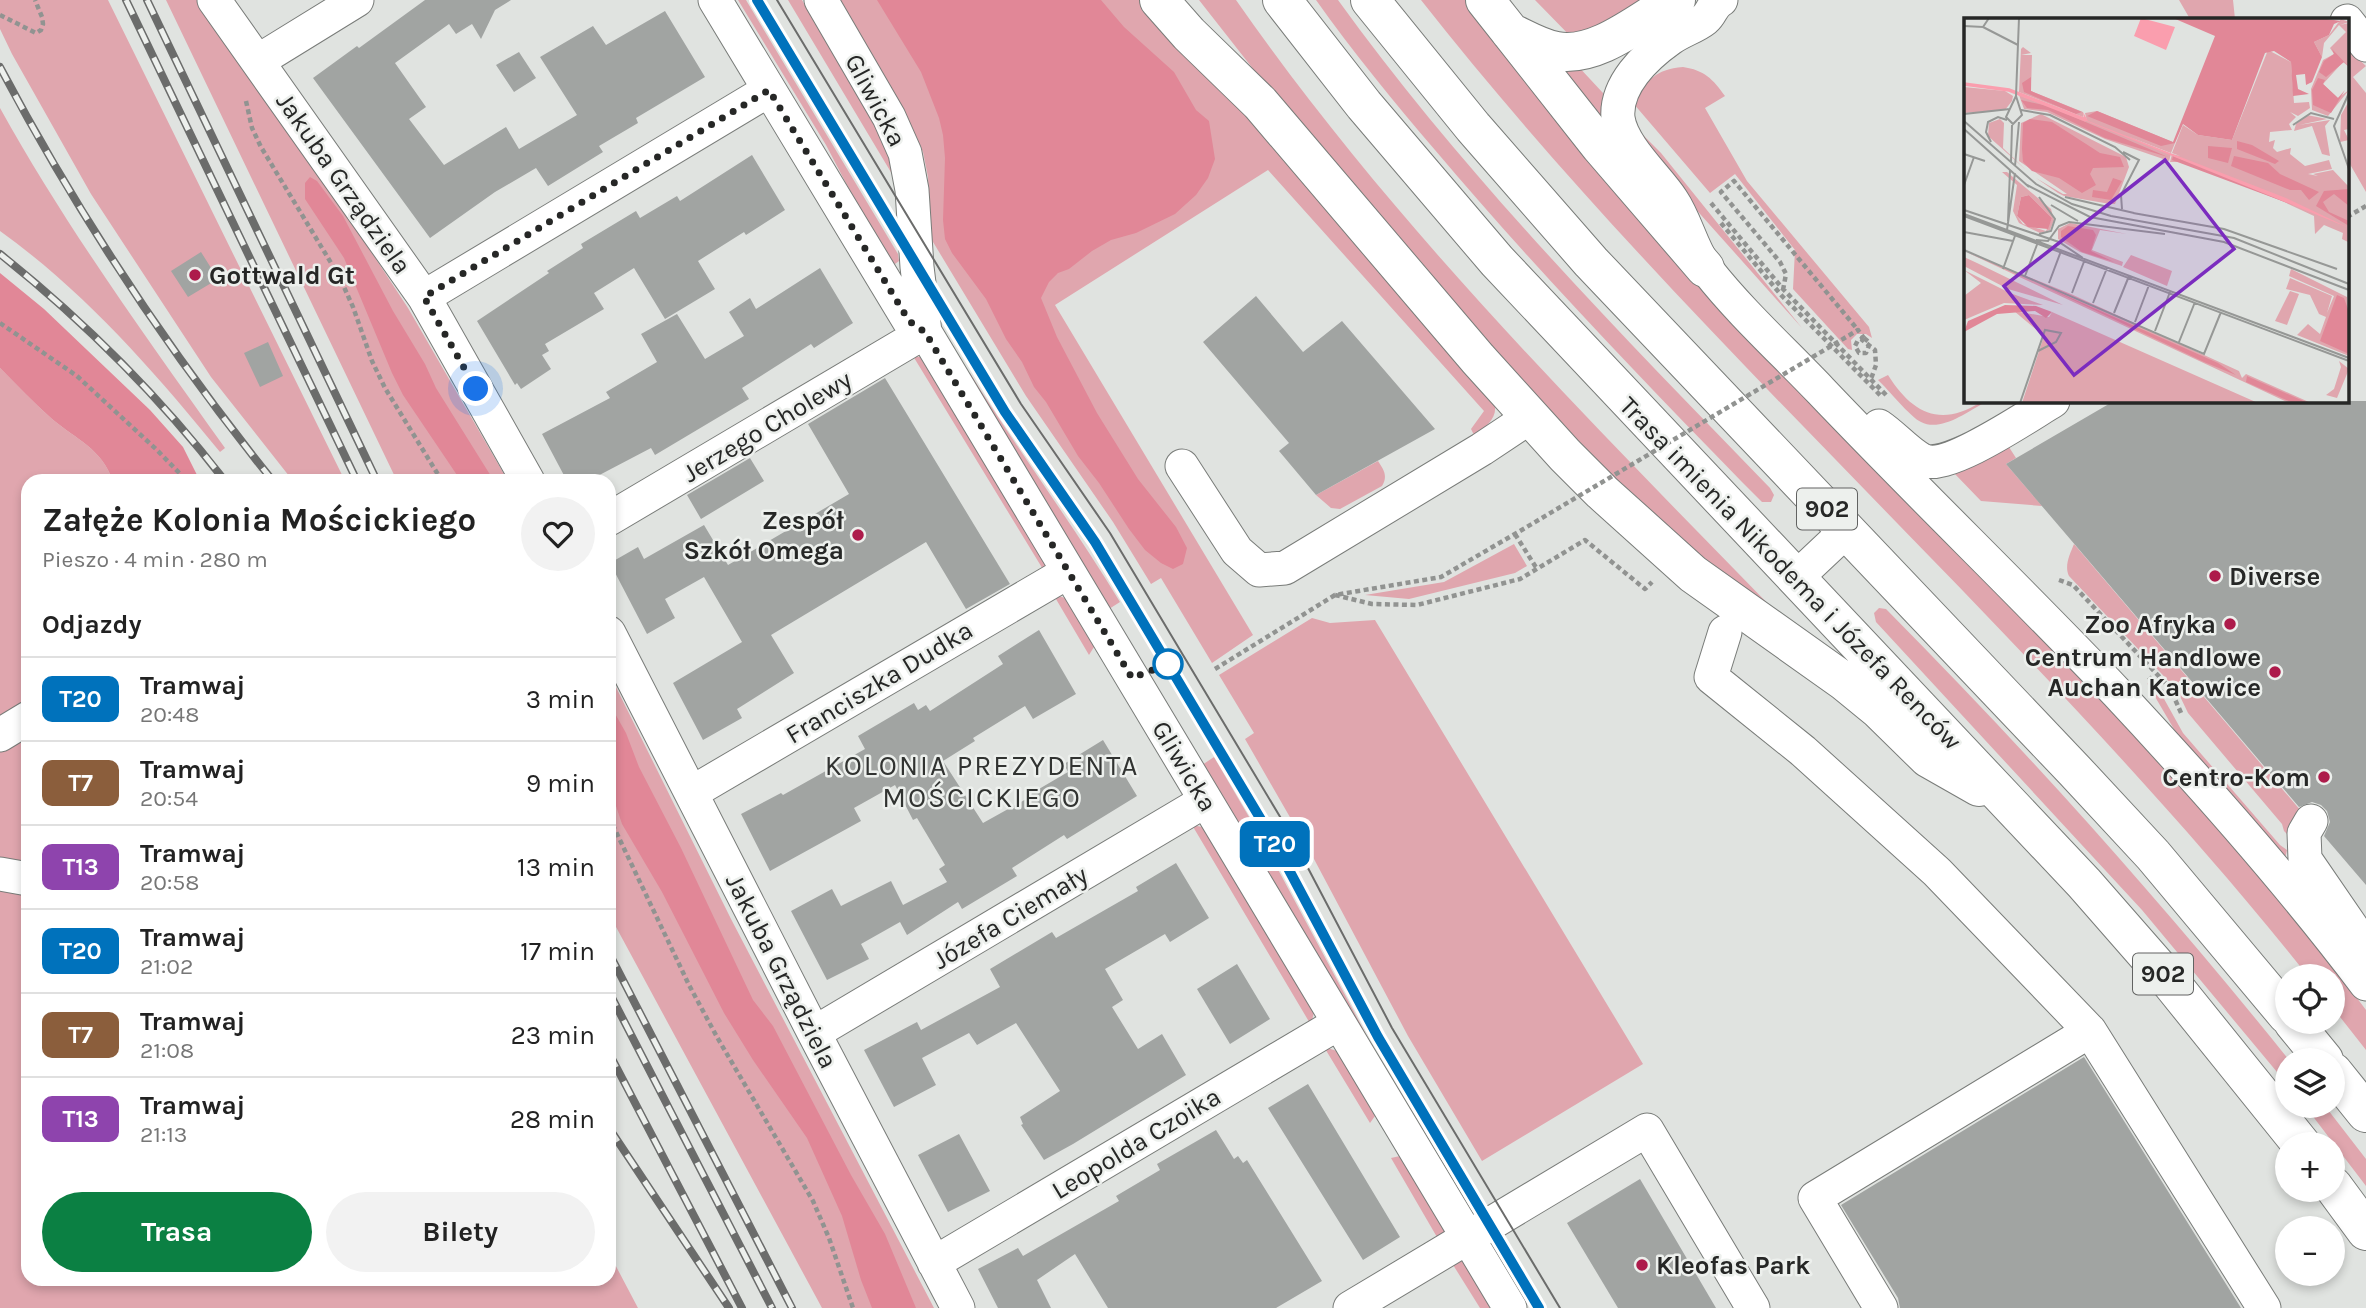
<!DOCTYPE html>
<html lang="pl">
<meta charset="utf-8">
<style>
:root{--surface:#fff;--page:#f2f2f2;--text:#222;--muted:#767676;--line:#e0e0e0;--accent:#0b8043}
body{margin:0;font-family:Karla,sans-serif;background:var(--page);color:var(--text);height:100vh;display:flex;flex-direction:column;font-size:26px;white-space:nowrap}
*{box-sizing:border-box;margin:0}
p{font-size:23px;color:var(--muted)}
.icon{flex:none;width:38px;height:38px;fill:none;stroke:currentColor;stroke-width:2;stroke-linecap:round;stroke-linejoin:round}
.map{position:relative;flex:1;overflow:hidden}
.panel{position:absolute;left:21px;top:474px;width:595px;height:812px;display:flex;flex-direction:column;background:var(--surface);border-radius:21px;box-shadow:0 4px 10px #0003}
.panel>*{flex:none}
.badge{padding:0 14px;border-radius:10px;font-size:24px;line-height:46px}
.buttons{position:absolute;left:2275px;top:964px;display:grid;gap:14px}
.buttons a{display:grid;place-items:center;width:70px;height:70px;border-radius:50%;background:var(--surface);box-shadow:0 4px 10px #0003;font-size:35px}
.you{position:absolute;width:35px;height:35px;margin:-18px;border:5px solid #fff;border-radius:50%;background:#1a73e8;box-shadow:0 0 0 10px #1a73e833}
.map>.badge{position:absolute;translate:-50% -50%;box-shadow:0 0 0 4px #fff}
h2{padding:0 21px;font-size:26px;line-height:63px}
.round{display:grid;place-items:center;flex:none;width:74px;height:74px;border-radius:37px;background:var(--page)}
.head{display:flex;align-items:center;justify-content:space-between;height:119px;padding:0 21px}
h1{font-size:33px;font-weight:700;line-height:52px}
.action{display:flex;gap:14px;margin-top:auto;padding:14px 21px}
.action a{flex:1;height:80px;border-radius:42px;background:var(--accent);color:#fff;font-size:28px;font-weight:700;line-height:80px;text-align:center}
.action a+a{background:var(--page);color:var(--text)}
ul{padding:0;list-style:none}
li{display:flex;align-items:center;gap:21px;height:84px;padding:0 21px;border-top:2px solid var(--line)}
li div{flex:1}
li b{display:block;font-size:26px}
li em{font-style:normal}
li .badge{min-width:77px;font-weight:700;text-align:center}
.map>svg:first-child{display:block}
</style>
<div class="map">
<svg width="2366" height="1308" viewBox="0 0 2366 1308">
<rect width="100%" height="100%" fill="#e0e3e0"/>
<path fill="#e0a6ae" d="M0,0H108L345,481H293L211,377L91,194L12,54L0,29Z
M166,0H202L256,76L408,308L508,481H397Z
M738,0H746L898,254L899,261L895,264L891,262L860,210L826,145Z
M788,0H802L879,131L887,149L892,174Z
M839,0H1144L1203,63L1495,405C1497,419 1485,428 1474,435L1471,429L1484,411L1268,170L1055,305L1253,635L1212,663L1161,578L1151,584L1113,522L1026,396L930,237L928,177L923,152L911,125Z
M1199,0H1236C1391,223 1586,417 1775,611L1712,573L1543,409L1272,93Z
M1316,0H1338C1465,176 1619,332 1770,488L1774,495L1771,502H1762L1742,482C1637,374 1532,265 1435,150C1394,102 1353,52 1316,0Z
M1421,0H1465L1523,75L2019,614L2174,777L2245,858L2329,961L2366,1010V1050L2333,1008V976H2308C2034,632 1693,346 1421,0Z
M1535,0H1662L1577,43Z
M2179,0H2233L2235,19H2190Z
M2347,48L2366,66L2353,77L2366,93V192L2347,159Z
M1560,64H1576L1603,93L1601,117Z
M1683,67C1704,70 1713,79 1725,96L1705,108L1747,181L1869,327L1872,338L1866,334H1857L1851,340L1852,350L1848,349L1793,289L1795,250L1735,174L1710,193L1633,103C1647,81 1655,69 1683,67Z
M0,108C66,227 146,337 225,448L220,452C154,371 85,292 0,231Z
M1633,125L1661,153L1802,328L1667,177Z
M913,356L920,357L1047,567L1044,571Z
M0,368C17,385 34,403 52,419C77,440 101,448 113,481H28V1279H609V1253L638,1308H0Z
M970,373C1018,451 1073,524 1120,602L1109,609L971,380Z
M1888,375C1912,413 1940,428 1981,402L1982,404C1966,413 1940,432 1921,422C1910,417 1888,389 1878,380Z
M2007,444L2016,458L2006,464L2042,506L1981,501L1954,473Z
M1378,461C1384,470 1388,476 1382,486L1340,509L1331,508L1316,495Z
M1514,544L1527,566L1515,573L1409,599L1365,595L1444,582Z
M2074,544L2301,811L2288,835L2284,831L2282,824L2188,713L2177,690L2069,576C2064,566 2070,554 2074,544Z
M1053,594L1065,598L1094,647L1089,655Z
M1879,608L1886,609C2028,752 2163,903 2289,1060L2287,1084L2142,910L1876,622L1874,613Z
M1312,618L1330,623L1375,620L1643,1064L1482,1161L1408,1036L1314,859L1245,739L1254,733L1219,675Z
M609,673L731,919L934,1308H822L609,914Z
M2147,683L2163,697L2183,733L2280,845L2287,850L2285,859L2178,736Z
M1214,757L1259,834L1375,1051L1202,765Z
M1192,825L1202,827L1314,1012L1311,1025Z
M1324,1047L1337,1051L1375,1116L1370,1123Z
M2305,1106H2325L2366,1159V1186Z
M1400,1156L1445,1232L1441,1244L1391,1158Z
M1450,1260L1463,1261L1491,1308H1480Z"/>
<path fill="#e18797" d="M877,0H1101L1124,27L1174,72L1196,110L1209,121L1215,159L1208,178L1196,195L1175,214L1136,233L1111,240L1092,251L1069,269L1058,273L1049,282L1041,298L1057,337L1097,413L1138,479L1176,527L1187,548L1183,564L1173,569L1161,563L1145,550L1129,529L1099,483L1078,456L1046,402L1034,387L1022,362L1006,339L986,299L952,253L945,239L943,220L945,158L943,135L939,118L921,72Z
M310,177L317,181L343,216L393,311L425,364L436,388L494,481H461L403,395L392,373L344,258L305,199V183Z
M0,273L44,309L150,410L183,447L200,481H113C101,448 77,440 52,419C34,403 17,385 0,368Z
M609,703L626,733L639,767L681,848L753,1000L773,1026L851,1175L885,1234L916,1308H872L861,1280L842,1216L807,1138L753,1060L724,1013L662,892L622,824L609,785Z"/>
<path fill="#a1a4a2" d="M425,0H511L495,10L481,39L472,24L456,34L449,24L395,63L426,107L409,119L444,165L506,127L519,149L577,115L540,57L593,26L606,45L665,11L705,77L636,118L638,123L599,146L603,152L548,186L536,168L495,192L430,238L313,78L357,46L359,48Z
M519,52L536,78L514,92L496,65Z
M752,155L785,210L746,235L744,232L698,261L715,289L665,319L634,268L594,293L604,309L545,344L549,351L542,355L551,369L521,389L517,383L515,385L477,321L549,273L547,271L583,248L581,244L636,211L640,218L677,196L680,201Z
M201,252L218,279L188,297L171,271Z
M820,268L853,323L814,348L811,344L742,388L749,399L655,455L651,448L588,481H567L542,434L610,398L606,392L657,362L641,334L677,314L705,359L744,336L729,312L750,298L756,309Z
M1256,296L1303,352L1342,321L1435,429L1316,495L1279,451L1289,443L1203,342Z
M268,342L283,376L260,387L244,353Z
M885,378L1010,584L966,609L926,542L771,635L794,673L737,709L742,718L703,740L673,683L742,642L704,577L665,599L675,618L647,634L610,563L638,547L644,559L704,525L728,565L849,494L808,424Z
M2114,401H2366V885L2324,836L2330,822L2327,811L2321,805L2312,802L2299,807L2006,464Z
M750,458L764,481L701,519L687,495Z
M1039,630L1076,694L1033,719L1025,706L973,738L975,741L943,761L983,823L1028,798L1027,796L1068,772L1064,764L1103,740L1137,796L1067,839L1064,835L1012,868L1017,876L962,909L958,902L907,935L900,922L861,944L869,959L827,980L791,911L832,889L841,906L891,881L903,905L947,882L939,869L945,865L917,818L913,820L895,785L854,808L861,821L770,871L741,814L781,793L783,795L865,749L858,736L914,703L918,710L926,705L930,711L1003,664L998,656Z
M1176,863L1209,918L1170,942L1165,934L1105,969L1123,1000L1112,1007L1138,1049L1162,1034L1186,1075L1073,1144L1044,1160L1021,1125L1023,1124L1020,1117L1060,1091L1016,1023L977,1045L969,1033L922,1058L936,1085L894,1107L864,1050L917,1022L921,1030L1000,987L990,969L1052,932L1056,938L1138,891L1136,887Z
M1237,964L1270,1019L1230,1044L1197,989Z
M2084,1057L2241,1308H1900L1898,1298L1841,1205Z
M1308,1084L1400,1237L1363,1260L1268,1108Z
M1216,1130L1234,1159L1238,1156L1243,1163L1247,1160L1322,1281L1276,1308H1108L1075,1254L1037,1280L1051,1308H998L978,1269L1018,1248L1023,1256L1119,1201L1116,1196L1160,1170L1157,1164Z
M959,1134L990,1191L948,1212L918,1155Z
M1640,1179L1716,1308H1618L1567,1223Z"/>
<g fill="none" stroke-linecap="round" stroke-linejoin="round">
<g stroke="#797c79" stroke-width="35">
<path id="minor" d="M214,0L424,297L528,481
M715,0L909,321L925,332L1510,1308
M821,0L889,117L905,153L912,190L917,267L925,332
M1721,0C1712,5 1712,13 1705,19C1695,27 1681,31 1670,39C1646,56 1615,85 1618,118C1622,147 1657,177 1672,200C1687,222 1692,251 1708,271C1741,313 1784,352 1821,391C1918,493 2020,591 2117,693C2204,786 2289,882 2366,984
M2347,21L2366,45
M258,61L357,0
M424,297L769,90
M1879,426C1894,436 1907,452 1922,460C1947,472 2029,415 2053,401
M1182,466L1237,551L1259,570L1285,568L1482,449L1530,417
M609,519L925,332
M1796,578L1847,530
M1725,632L1711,677L1803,751L1937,872L2090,1031
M609,633L814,1033L958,1308
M0,735L28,718
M691,793L1068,572
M2311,821L2304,833L2305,859L2366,948
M0,874L28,879
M814,1033L1205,801
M934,1263L1339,1023
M1350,1308L1647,1130L1753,1308
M1881,1308L1815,1198L2090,1031L2264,1308"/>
</g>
<g stroke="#797c79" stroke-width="40">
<path id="major" d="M1159,0L1189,34L1260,103L1478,359L1565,455L1602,492L1693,574L1845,682L1878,709L1928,758L1979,787
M1282,0L1364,105L1497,261L2084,883L2168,979L2301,1144
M1370,0L1473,127L1591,262L2074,770L2153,855L2287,1015
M1485,0L1600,146L1705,268
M1510,32C1525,39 1540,48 1556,51C1597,59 1642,19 1676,0
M2293,1022L2324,1060
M2333,1072L2366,1113
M2333,1186L2366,1231"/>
</g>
<path stroke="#919391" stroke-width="4.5" stroke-dasharray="5 3.5" stroke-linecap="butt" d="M0,15L36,33L41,30L43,24L42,17L35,0
M246,101L252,128L261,147L339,276L353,307L372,361L385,388L442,481
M1711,203L1783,289L1887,396
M2347,217L2366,206
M1721,223L1782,296L1881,396
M1783,290L1786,274L1780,262L1721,192L1734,181L1858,330
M0,323L77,376L157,450L187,481
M1864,338L1870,343L1866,353H1859L1855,346L1858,340L1861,339L1875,350L1876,365L1871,379
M1515,534L1537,569
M2059,580L2073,585L2170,688L2182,715
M1335,595L1372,604L1417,605L1520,579L1585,540L1645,589L1652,582
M1215,669L1335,595L1441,577L1520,531
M2149,677L2166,697
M609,817L689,985L717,1037L813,1201L829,1238L853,1308"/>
<use href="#minor" stroke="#fff" stroke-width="33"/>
<use href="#major" stroke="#fff" stroke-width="38"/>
<path stroke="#6b6c6b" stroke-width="2" d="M757,0L1005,412L1095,542L1216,744L1272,838L1378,1037L1539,1308
M777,0L1021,404L1110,533L1183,655L1288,830L1392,1028L1560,1308"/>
<g stroke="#6b6c6b" stroke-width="8">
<path id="rail" d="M126,0L357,481
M147,0L377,481
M0,67C77,213 169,352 273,481
M0,254C84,321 160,397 225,481
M609,953L792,1308
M609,992L772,1308
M609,1053L742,1308
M609,1128L729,1308"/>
</g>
<use href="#rail" stroke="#edf0ed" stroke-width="5" stroke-dasharray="16" stroke-linecap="butt"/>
<path stroke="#919391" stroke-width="4.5" stroke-dasharray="5 3.5" stroke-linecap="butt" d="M1520,531L1858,330L1864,338"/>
</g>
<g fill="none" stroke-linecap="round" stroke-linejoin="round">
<g stroke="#fff" stroke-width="16">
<path id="line" d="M757,0L1005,412L1095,542L1205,726L1272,838L1378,1037L1539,1308"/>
</g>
<use href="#line" stroke="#0072bc" stroke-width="10"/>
<path stroke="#262726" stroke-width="7" stroke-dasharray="0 12.6" d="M476,389L424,297L769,90L909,321L925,332L1132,678L1168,664"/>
</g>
<g fill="#ad1b4b" stroke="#edf0ed" stroke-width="2.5">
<circle cx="195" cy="275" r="7"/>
<circle cx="858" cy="535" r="7"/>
<circle cx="2215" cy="576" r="7"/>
<circle cx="2230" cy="624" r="7"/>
<circle cx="2275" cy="672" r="7"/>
<circle cx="2324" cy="777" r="7"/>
<circle cx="1642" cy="1265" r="7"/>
</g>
<circle fill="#fff" stroke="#0072bc" stroke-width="3.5" cx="1168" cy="664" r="14"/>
<g text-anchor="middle" stroke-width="5" stroke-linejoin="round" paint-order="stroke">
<g fill="#edf0ed" stroke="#626362" stroke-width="2">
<rect x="1797" y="488.5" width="60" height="41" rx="5"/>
<rect x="2133" y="953.5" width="60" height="41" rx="5"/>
</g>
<g font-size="24" font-weight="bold" fill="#262726">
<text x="1827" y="517">902</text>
<text x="2163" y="982">902</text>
</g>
<g font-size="26" fill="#262726" stroke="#edf0ed">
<text transform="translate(876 100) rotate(62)" y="9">Gliwicka</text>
<text transform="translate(344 183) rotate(55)" y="9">Jakuba Grządziela</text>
<text transform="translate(767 426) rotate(-31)" y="9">Jerzego Cholewy</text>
<text transform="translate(1791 573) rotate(46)" y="9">Trasa imienia Nikodema i Józefa Renców</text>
<text transform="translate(879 682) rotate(-31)" y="9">Franciszka Dudka</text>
<text transform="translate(1185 766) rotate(59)" y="9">Gliwicka</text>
<text transform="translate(1010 917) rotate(-31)" y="9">Józefa Ciemały</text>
<text transform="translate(782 971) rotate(63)" y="9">Jakuba Grządziela</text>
<text transform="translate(1136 1143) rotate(-31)" y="9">Leopolda Czoika</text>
</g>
<g font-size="26" font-weight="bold" fill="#262726" stroke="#edf0ed" text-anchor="end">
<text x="209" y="284" text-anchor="start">Gottwald Gt</text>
<text x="844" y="529">Zespół<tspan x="844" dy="30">Szkół Omega</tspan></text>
<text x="2229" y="585" text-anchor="start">Diverse</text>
<text x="2216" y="633">Zoo Afryka</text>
<text x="2261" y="666">Centrum Handlowe<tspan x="2261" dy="30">Auchan Katowice</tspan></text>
<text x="2310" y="786">Centro-Kom</text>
<text x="1656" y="1274" text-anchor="start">Kleofas Park</text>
</g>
<g font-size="28" letter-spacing="2" fill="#313331" stroke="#edf0ed">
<text x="982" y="775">KOLONIA PREZYDENTA<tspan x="982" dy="32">MOŚCICKIEGO</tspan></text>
</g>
</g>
<g transform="translate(1964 18)">
<rect width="385" height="385" fill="#e0e3e0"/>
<path d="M377,1L385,4L376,7L385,5V49L379,44L359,66L374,80L385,72L364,98L348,92L347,71L359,42L370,36L366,30L382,14L375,7L360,25L358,39L350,24L365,17ZM59,29L67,35L57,37H68L67,73L119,94V99L55,74L57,31ZM304,32L327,44L330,85L345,84L346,90L334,98L326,94L332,99L325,106L328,112L306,114L305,124L311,122L309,130L313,134L327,130L326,136L341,148L365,142L368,151L344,156L354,158L349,156L369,152L385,169L384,224L378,221L379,215L360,207L351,216L350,198L318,183L219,144H206L208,136L216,138L208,135L219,107L234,117L268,122ZM0,69L41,73L49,78L48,83L41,92L0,95ZM55,77L123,103L121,95L133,93L211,125L207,135L163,118L207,136L205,143L141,121L83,94L60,91ZM385,83V111L380,112L385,122L376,124L377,97ZM77,96L162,139L165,149L151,186H146L100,178L94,175L72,160L99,176H103L55,143L57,105ZM343,97L363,101L335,107L366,102L361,108L366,138L358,136L348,108L330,113L332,106ZM36,101L40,105L39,130L62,152L24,118L25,105ZM38,154H43L87,191L90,202L86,212L76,215L55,205L49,193L53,167ZM65,177L88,200L82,213L59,206L53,198L57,179ZM106,205L163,216L136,212L128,232L159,244L158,248L116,234L94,221V211ZM0,233L107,276L275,353L278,360L282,356L347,385H325ZM167,237L208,253L203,268L159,249ZM0,239L13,245L99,287L44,271L0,248ZM327,251L383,279L385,338L333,317L344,306L356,316L362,299L355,296L346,277L322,271L326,260L368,278L363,295L370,278L325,258ZM0,252L46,275L79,287L40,285L0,302V278L17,265ZM326,273L335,276L323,307L311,303ZM50,293L85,299L88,294L294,385H58L80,318ZM375,343L385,351L373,380L362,377L370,371L377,349Z" fill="#e0a6ae" fill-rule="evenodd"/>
<path d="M209,0H356L377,3L370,6L365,17L350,24L358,39L348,64L342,67L341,56L332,57L334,71L345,76L329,78L327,44L310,33L301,35L268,122L234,117L219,106L211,125L197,128L123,98L133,93L209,124L251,18ZM368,31L385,49L380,44L362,59L355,54L360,43L370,36ZM67,59V73L118,94L112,96L60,74L58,65ZM354,60L361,62L359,66L374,80L381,72L367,95L349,87L348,72ZM57,82L84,88L204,139L141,120L84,92L63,90ZM66,101L88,104L136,135L156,139L160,149L129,150L126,156L132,167L118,175L95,160L68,153L59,144L58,131L59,105ZM273,123L288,127L315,143L311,146L273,131ZM244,128L268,130L264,145L244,140ZM209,138L328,184L329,187L208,142ZM270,138L304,145L316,156L355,174L345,182L337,172H326L267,148ZM149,160L158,163L147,182L128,179L129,172L143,174ZM385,171V188L370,176L359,184L365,194L385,203V208L352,188L360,173ZM65,177L88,200L84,211L64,209L53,198L57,179ZM104,208L129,212L132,217L127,233L150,244L118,234L97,219V213ZM71,264L254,345L272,357L240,344ZM373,277L380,280L385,294V336L356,323ZM41,287L72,288L88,294L82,300L71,293L33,296L0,314L4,303ZM283,358L285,359L344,385H329L282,364Z" fill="#e18797"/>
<path d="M177,0L211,9L202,32L170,18ZM119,94L124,103L322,180L385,210L120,102Z" fill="#fa9eae"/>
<path fill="none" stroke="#fa9eae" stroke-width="3.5" d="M0,66L45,72L122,102"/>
<path fill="none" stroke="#969896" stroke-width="2" d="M0,8L19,9L25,0M19,9L54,27M385,75L370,108L385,151M52,78L58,97L49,106L42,99L52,78L55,0M57,92L86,97L151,129L166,142M0,96L46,91M0,103L72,166L108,186L147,198L270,220L385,266M329,107L347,95L370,101M0,111L65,169M27,124L22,114L24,104L34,99L43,102M0,136L21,143M47,144L48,107M51,148L55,104M0,167L10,139M63,167L126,199L260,224L385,272M101,179L170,195M87,187L114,203M158,191L157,177L175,142L159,134M0,192L95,224L119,240M169,195L260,211L373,251M0,196L385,340M0,198L385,343M44,203L46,152M43,212L51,155M0,214L49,223M75,216L87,213L91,201L75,179M72,222L84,223L95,208L105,204L201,216M0,232L240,336L257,294M39,251L52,215M61,258L74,224M85,265L97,233M108,275L121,241M129,285L143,250M150,295L165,258M171,304L185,267M191,313L206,274M215,324L231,284M56,385L81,312L97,315L92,324L74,333"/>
<path fill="#7b2cbf" fill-opacity="0.15" stroke="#7b2cbf" stroke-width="3.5" d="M201,142L270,231L110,357L40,268Z"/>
<rect width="385" height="385" fill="none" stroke="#262726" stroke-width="3.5"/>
</g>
</svg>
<div class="buttons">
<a><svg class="icon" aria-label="locate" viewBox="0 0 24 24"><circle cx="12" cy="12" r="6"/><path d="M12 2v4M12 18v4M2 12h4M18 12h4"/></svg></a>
<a><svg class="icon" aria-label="layers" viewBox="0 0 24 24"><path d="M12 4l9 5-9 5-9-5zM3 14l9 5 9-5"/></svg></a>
<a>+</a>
<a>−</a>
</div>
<div class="you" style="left:476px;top:389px"></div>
<b class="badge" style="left:1275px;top:844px;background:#0072bc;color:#fff">T20</b>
<section class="panel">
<div class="head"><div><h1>Załęże Kolonia Mościckiego</h1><p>Pieszo · 4 min · 280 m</p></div><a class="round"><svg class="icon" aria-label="heart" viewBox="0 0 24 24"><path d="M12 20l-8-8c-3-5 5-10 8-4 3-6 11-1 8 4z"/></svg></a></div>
<h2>Odjazdy</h2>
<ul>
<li><span class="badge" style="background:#0072bc;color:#fff">T20</span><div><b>Tramwaj</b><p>20:48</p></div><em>3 min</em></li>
<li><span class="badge" style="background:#8b5e3c;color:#fff">T7</span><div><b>Tramwaj</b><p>20:54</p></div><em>9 min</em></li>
<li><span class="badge" style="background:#8e44ad;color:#fff">T13</span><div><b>Tramwaj</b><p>20:58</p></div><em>13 min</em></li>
<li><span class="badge" style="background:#0072bc;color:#fff">T20</span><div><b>Tramwaj</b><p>21:02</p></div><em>17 min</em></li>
<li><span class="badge" style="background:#8b5e3c;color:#fff">T7</span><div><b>Tramwaj</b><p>21:08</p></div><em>23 min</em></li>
<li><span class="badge" style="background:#8e44ad;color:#fff">T13</span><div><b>Tramwaj</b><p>21:13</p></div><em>28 min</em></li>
</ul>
<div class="action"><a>Trasa</a><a>Bilety</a></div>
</section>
</div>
